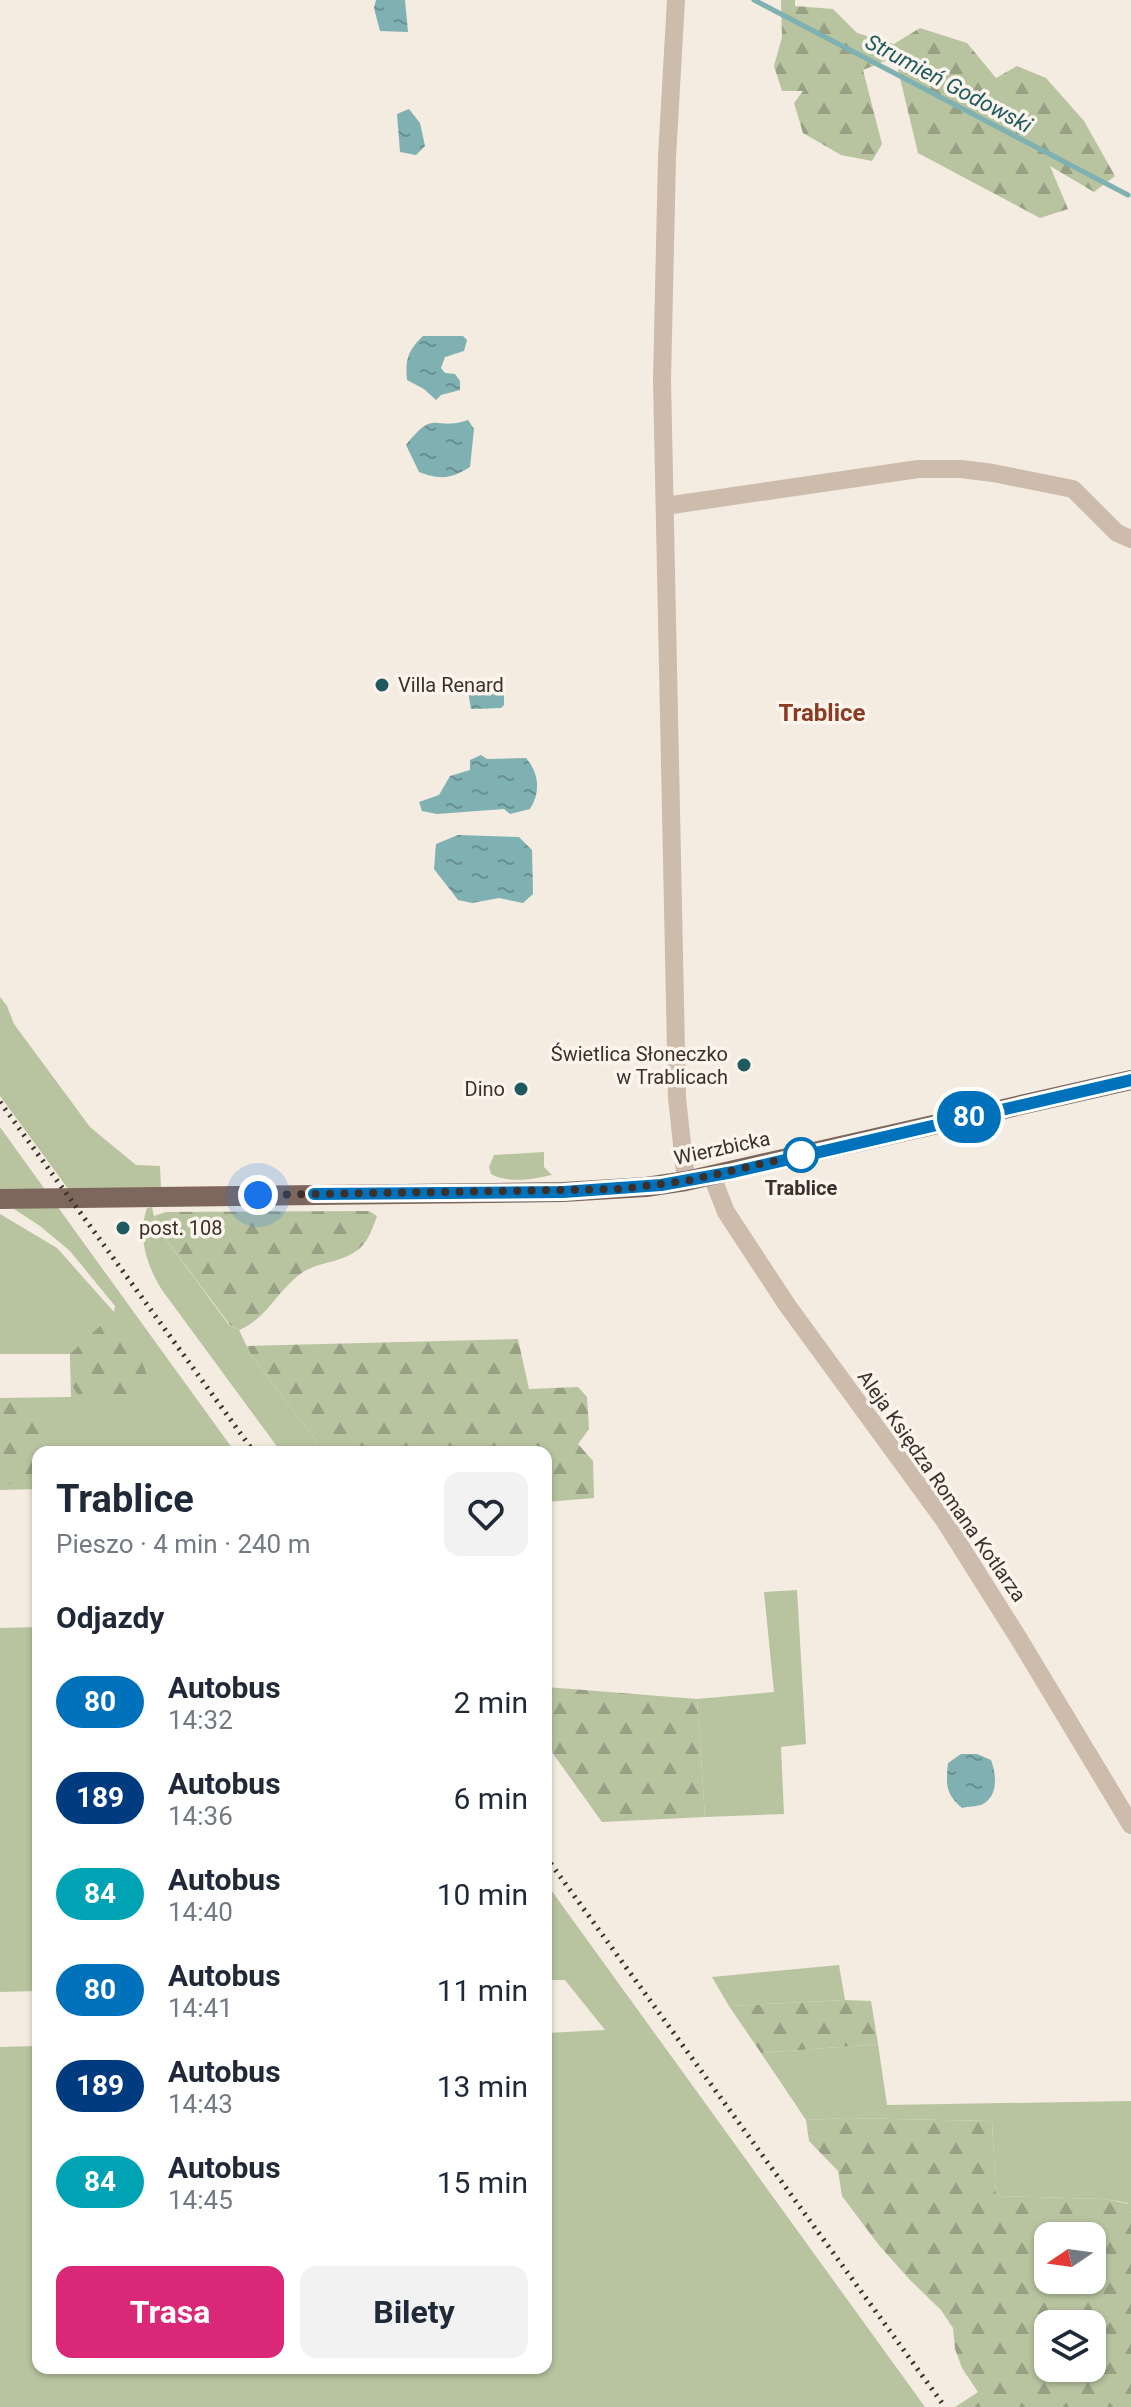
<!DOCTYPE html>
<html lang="pl">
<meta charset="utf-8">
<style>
:root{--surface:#fff;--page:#f2f2f3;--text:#1f2937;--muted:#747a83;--accent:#db2777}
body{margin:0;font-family:Roboto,sans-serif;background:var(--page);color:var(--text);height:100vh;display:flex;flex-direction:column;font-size:30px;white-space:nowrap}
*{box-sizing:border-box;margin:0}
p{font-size:26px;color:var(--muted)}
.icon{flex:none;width:44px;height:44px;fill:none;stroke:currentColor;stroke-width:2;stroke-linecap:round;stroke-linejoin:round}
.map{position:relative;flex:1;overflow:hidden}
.panel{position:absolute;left:32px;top:1446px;width:520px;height:928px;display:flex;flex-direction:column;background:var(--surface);border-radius:16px;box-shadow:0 2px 6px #0004}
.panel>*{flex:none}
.badge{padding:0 16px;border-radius:26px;font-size:28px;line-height:52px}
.needle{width:52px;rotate:257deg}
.tools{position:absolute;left:1034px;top:2222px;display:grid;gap:16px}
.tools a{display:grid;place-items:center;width:72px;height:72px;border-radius:16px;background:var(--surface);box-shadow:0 2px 6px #0004;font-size:40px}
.you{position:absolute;width:40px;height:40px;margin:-20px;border:6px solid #fff;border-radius:50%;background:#1a73e8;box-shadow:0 0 0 12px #1a73e833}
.map>.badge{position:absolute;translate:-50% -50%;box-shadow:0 0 0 4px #fff}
h2{padding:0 24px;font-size:30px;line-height:72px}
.round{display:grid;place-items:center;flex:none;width:84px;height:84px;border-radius:16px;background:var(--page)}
.overview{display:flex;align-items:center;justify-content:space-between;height:136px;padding:0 24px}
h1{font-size:38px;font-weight:700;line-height:60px}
.button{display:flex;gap:16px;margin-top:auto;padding:16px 24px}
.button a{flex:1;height:92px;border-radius:16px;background:var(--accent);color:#fff;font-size:32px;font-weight:700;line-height:92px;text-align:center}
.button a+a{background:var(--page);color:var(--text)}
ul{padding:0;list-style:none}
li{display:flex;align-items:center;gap:24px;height:96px;padding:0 24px}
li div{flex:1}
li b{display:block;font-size:30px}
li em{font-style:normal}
li .badge{min-width:88px;font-weight:700;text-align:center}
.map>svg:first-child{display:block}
</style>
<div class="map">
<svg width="1131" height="2407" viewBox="0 0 1131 2407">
<defs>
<pattern id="forest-firs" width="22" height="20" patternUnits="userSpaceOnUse" patternTransform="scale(2)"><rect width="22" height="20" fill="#b8c4a0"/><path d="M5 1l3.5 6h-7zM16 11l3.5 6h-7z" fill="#97a083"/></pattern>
<pattern id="water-ripples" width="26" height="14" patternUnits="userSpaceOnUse" patternTransform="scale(2)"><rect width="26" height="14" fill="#7fb0b2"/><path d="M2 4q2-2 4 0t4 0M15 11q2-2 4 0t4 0" fill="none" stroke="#699091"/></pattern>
</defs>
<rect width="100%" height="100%" fill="#f4ebe1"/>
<path fill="#b8c4a0" d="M0,997L7,1006L14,1024L90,1127L136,1165L160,1166L161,1188L69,1190L0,1096Z
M0,1127L46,1191L0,1190Z
M544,1152V1167L552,1175C533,1179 509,1184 491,1174L489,1167L494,1155Z
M57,1206L235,1452H38V1489L0,1490V1398L71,1397L70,1354H0V1214L57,1248L114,1312L115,1306L70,1251L40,1226L14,1209Z
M152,1207L156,1226L229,1325L239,1330L251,1355L325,1452H281L162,1290C147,1266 137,1236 147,1208Z
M797,1590L806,1744L781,1747L784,1814L705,1817L697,1699L774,1692L764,1592Z
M38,1627V1991L0,1992V1628Z
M546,1883L925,2407H0V2047L38,2046V2368H546V2033L605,2030L565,1980H546Z
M839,1965L845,2000L729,2006L712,1977Z
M878,2044L887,2105L1131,2101V2214L1128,2203L1104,2199L996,2196L992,2121L846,2118L806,2120L761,2053Z"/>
<path fill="url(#forest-firs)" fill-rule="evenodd" d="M781,0H795V6L833,9L857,33L894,44L920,28L967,43L996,78L1017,66L1046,78L1084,121L1115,176L1094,192L1050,166L1068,209L1040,218L918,153L895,57L863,70L882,144L872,161L841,155L803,133L794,103L803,91H782L774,66L782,37Z
M369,1211L377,1216C373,1227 369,1240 360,1248C343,1263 321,1261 303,1272C279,1288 266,1320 239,1330L230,1325L156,1226L154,1216L166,1212Z
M114,1313C129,1339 151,1367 150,1397C136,1401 84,1405 76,1392C69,1382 71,1365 70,1354Z
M518,1339L529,1389L578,1387L587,1397L589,1429L578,1444L593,1461L594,1498L546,1502V1452H325L251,1355L247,1346Z
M4,1398L31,1403L44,1412L50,1439L47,1452H38V1472L20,1484L0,1483V1400Z
M546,1687L697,1699L705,1817L602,1822L546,1744Z
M845,2000L871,2001L878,2044L761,2053L729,2006Z
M846,2118L992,2121L996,2196L1104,2199L1129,2204L1131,2214V2407H955L978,2392L962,2368L955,2349L953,2328L941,2310L909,2279L878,2244L842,2196L838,2171L809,2141L806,2120ZM1048,2236H1092V2280H1048ZM1048,2324H1092V2368H1048Z"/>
<path fill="url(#water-ripples)" d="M376,0H405L408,32L380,31L374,8Z
M409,109L420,123L425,146L416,155L400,152L397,114Z
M423,336H463L467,340L464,351L445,357L441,368L445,373L455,374L460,381V390L441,395L436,400L424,389L407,380C405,360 408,350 423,336Z
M468,420L474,429L470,467C450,479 441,480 419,472L406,445C436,407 433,432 468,420Z
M474,686L496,689L504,695V705L501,708L471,709L468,691Z
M481,755L487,759L526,758C539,773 541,792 530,809L510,814L504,809L437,814L422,811L419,802L439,795L450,776L470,770V760Z
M458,835L519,837L532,850L533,894L523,903L499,898L472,903L458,900L434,869L436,844Z
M961,1754H977L991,1760C996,1773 999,1795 983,1804C978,1807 968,1806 962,1808C945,1794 946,1784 948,1763Z"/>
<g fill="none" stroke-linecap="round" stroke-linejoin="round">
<path stroke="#7fb0b2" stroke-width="5" d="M754,0L1128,195"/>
<path stroke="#cdbbac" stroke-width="18" d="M676,0L667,157L662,380L677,1098L686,1181
M665,506L918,469H961L993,473L1073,489L1117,533L1131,539
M712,1176L726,1212L787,1305L944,1520L1019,1639L1131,1825"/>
<path stroke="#7d675c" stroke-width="20" d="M0,1199L563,1192L646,1187L686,1181L1131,1080"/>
<path stroke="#3b302b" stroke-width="5" stroke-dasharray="2 6" stroke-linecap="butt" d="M0,1102L254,1452
M546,1857L945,2407"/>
</g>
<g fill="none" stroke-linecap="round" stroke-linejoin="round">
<g stroke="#fff" stroke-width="18">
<path id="line" d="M314,1194L563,1192L661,1185L733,1172L1131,1080"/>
</g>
<use href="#line" stroke="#0072bc" stroke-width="12"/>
<path stroke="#3b302b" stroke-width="8" stroke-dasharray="0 14.4" d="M258,1195L619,1189L686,1181L801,1155"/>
</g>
<g fill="#1f5a5e" stroke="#fbf5ee" stroke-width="3">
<circle cx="382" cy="685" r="8"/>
<circle cx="744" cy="1065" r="8"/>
<circle cx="521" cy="1089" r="8"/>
<circle cx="123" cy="1228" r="8"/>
</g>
<circle fill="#fff" stroke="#0072bc" stroke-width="4" cx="801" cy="1155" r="16"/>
<g text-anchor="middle" stroke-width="7" stroke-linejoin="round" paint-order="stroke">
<g font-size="20" fill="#3b302b" stroke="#fbf5ee" text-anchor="start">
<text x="398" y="692">Villa Renard</text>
<text x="728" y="1061" text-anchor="end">Świetlica Słoneczko<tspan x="728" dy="23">w Trablicach</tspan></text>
<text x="505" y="1096" text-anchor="end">Dino</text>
<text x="139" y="1235">post. 108</text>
</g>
<g font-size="20" fill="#3b302b" stroke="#fbf5ee">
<text transform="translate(722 1148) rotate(-12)" y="7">Wierzbicka</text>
<text transform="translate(942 1486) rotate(55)" y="7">Aleja Księdza Romana Kotlarza</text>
</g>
<g font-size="20" font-weight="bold" fill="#3b302b" stroke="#fbf5ee">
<text x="801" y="1195">Trablice</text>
</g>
<g font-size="22" font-style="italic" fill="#1f5a5e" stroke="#fbf5ee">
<text transform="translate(949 83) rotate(28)" y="8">Strumień Godowski</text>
</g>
<g font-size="24" font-weight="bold" fill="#8c3b22" stroke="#fbf5ee">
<text x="822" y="721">Trablice</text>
</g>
</g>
</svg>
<div class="tools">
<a><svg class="needle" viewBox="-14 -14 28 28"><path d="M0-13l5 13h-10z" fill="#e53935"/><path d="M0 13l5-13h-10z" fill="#747a83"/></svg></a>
<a><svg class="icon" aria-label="layers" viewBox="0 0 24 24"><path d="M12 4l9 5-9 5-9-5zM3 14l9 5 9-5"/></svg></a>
</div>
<div class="you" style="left:258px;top:1195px"></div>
<b class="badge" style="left:969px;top:1117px;background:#0072bc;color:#fff">80</b>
<section class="panel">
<div class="overview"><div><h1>Trablice</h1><p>Pieszo · 4 min · 240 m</p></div><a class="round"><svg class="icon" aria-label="heart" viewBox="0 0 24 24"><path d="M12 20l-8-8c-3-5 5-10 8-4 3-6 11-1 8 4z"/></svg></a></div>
<h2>Odjazdy</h2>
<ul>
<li><span class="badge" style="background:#0072bc;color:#fff">80</span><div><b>Autobus</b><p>14:32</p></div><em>2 min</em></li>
<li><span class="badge" style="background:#003b80;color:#fff">189</span><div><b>Autobus</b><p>14:36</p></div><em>6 min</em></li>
<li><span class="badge" style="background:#00a3b4;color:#fff">84</span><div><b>Autobus</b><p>14:40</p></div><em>10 min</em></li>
<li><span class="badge" style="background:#0072bc;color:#fff">80</span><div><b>Autobus</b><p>14:41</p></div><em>11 min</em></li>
<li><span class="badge" style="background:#003b80;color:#fff">189</span><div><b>Autobus</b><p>14:43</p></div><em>13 min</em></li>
<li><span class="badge" style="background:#00a3b4;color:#fff">84</span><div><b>Autobus</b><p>14:45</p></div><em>15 min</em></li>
</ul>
<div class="button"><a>Trasa</a><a>Bilety</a></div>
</section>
</div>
